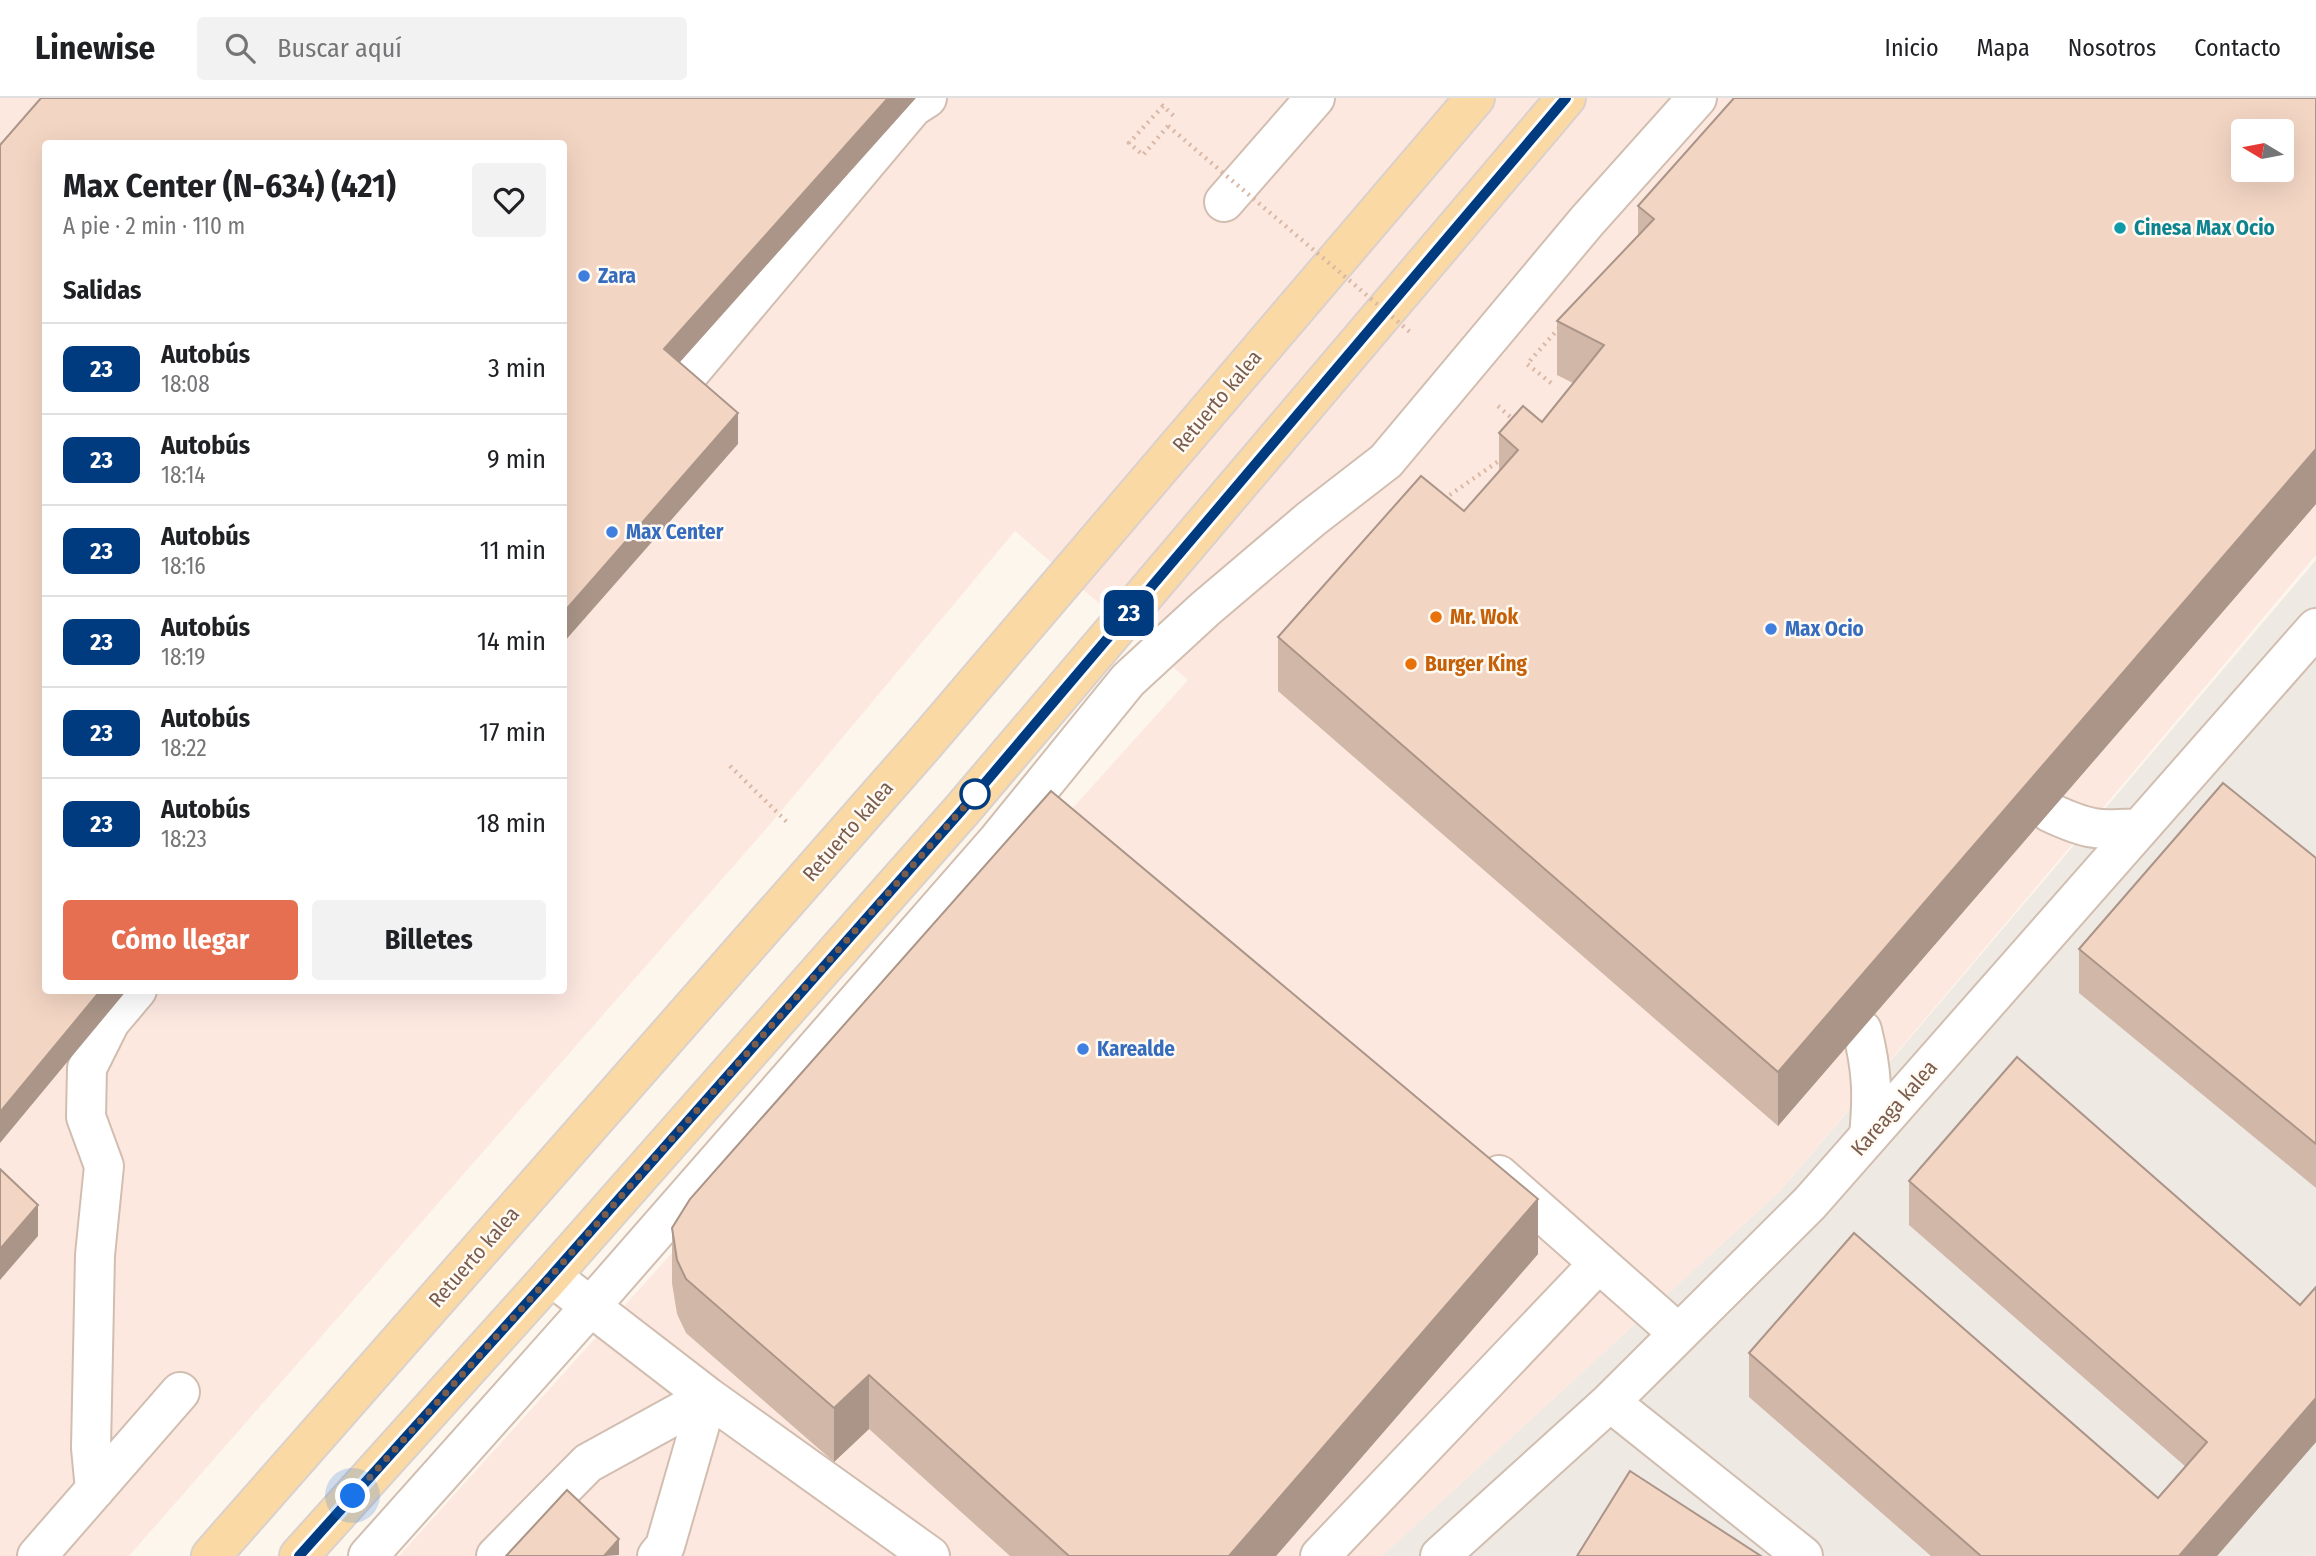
<!DOCTYPE html>
<html lang="es">
<meta charset="utf-8">
<style>
:root{--surface:#fff;--page:#f2f2f2;--text:#202124;--muted:#757577;--line:#e0e0e0;--accent:#e76f51}
body{margin:0;font-family:"Fira Sans Condensed",sans-serif;background:var(--page);color:var(--text);height:100vh;display:flex;flex-direction:column;font-size:26px;white-space:nowrap}
*{box-sizing:border-box;margin:0}
p{font-size:23px;color:var(--muted)}
.icon{flex:none;width:38px;height:38px;fill:none;stroke:currentColor;stroke-width:2;stroke-linecap:round;stroke-linejoin:round}
.map{position:relative;flex:1;overflow:hidden}
.sheet{position:absolute;left:42px;top:42px;width:525px;height:854px;display:flex;flex-direction:column;background:var(--surface);border-radius:7px;box-shadow:0 7px 28px #0002}
.sheet>*{flex:none}
.badge{padding:0 14px;border-radius:10px;font-size:24px;line-height:46px}
.needle{width:46px;rotate:280deg}
.tools{position:absolute;left:2231px;top:21px;display:grid;gap:14px}
.tools a{display:grid;place-items:center;width:63px;height:63px;border-radius:7px;background:var(--surface);box-shadow:0 7px 28px #0002;font-size:35px}
.you{position:absolute;width:35px;height:35px;margin:-18px;border:5px solid #fff;border-radius:50%;background:#1a73e8;box-shadow:0 0 0 10px #1a73e833}
.map>.badge{position:absolute;translate:-50% -50%;box-shadow:0 0 0 4px #fff}
h2{padding:0 21px;font-size:26px;line-height:63px}
.round{display:grid;place-items:center;flex:none;width:74px;height:74px;border-radius:7px;background:var(--page)}
.headline{display:flex;align-items:center;justify-content:space-between;height:119px;padding:0 21px}
h1{font-size:33px;font-weight:700;line-height:52px}
.cta{display:flex;gap:14px;margin-top:auto;padding:14px 21px}
.cta a{flex:1;height:80px;border-radius:7px;background:var(--accent);color:#fff;font-size:28px;font-weight:700;line-height:80px;text-align:center}
.cta a+a{background:var(--page);color:var(--text)}
ul{padding:0;list-style:none}
li{display:flex;align-items:center;gap:21px;height:91px;padding:0 21px;border-top:2px solid var(--line)}
li div{flex:1}
li b{display:block;font-size:26px}
li em{font-style:normal}
li .badge{min-width:77px;font-weight:700;text-align:center}
header{display:flex;align-items:center;gap:42px;box-sizing:border-box;height:98px;padding:0 35px;background:var(--surface);border-bottom:2px solid var(--line)}
header strong{font-size:33px}
nav{display:flex;gap:38px;margin-inline-start:auto;font-size:24px}
.search{width:490px;height:63px;background:var(--page);display:flex;align-items:center;gap:18px;box-sizing:border-box;padding:0 24px;border-radius:7px;color:var(--muted);font-size:26px}
.map>svg:first-child{display:block}
</style>
<header>
<strong>Linewise</strong>
<div class="search"><svg class="icon" aria-label="search" viewBox="0 0 24 24"><circle cx="10" cy="10" r="6"/><path d="M15 15l6 6"/></svg>Buscar aquí</div>
<nav><a>Inicio</a><a>Mapa</a><a>Nosotros</a><a>Contacto</a></nav>
</header>
<div class="map">
<svg width="2316" height="1458" viewBox="0 0 2316 1458">
<rect width="100%" height="100%" fill="#fdf6ec"/>
<path fill="#fde8e0" fill-rule="evenodd" d="M0,0H2316V457L1781,1092L1382,1458H399L1188,582L1015,433L772,724L129,1458H0ZM2244,33H2282V72H2244ZM46,46H564V892H46Z"/>
<path fill="#efe9e4" d="M2316,462V1458H1382L1781,1092Z"/>
<g fill="none" stroke-linecap="round" stroke-linejoin="round">
<g stroke="#d1beb0" stroke-width="42">
<path id="minor" d="M1224,104L1315,0
M676,291L913,9L927,0
M2049,714C2087,732 2099,733 2140,730
M1862,932C1872,972 1873,996 1869,1038
M1499,1077L1678,1235
M551,1178L708,1299L930,1458
M1610,1304L1803,1458
M95,1392L91,1350L95,1157L104,1068L86,1019L87,970L110,924L137,892
M37,1458L180,1294
M368,1458L590,1209L998,742L1128,582L1205,511L1311,421L1386,363L1587,123L1697,0
M496,1458L588,1365L708,1299
M657,1458L665,1448L708,1299
M1320,1458L1599,1165
M1440,1458L1610,1304L1810,1105L2316,530"/>
</g>
<g stroke="#dad1cd" stroke-width="42">
<path id="major" d="M211,1458L926,644L1475,0
M299,1458L551,1178L962,712L1566,0"/>
</g>
<path stroke="#d9b8a5" stroke-width="4.5" stroke-dasharray="2 5" stroke-linecap="butt" d="M1168,28L1143,57L1129,45L1163,8L1175,19
M1498,308L1515,323
M1444,401L1503,360
M730,668L789,726"/>
<use href="#minor" stroke="#fff" stroke-width="38"/>
<use href="#major" stroke="#fbd9a5" stroke-width="38"/>
<path stroke="#d9b8a5" stroke-width="4.5" stroke-dasharray="2 5" stroke-linecap="butt" d="M1168,28L1410,234
M1551,285L1527,266L1560,229"/>
</g>
<path fill="#d1b7a8" d="M2316,0V406L1778,1028L1278,593V539L1464,413L1499,373V335L1542,324L1573,285L1557,277V223L1638,137V108Z
M2316,760V1090L2079,895V851Z
M1909,1083L2300,1207L2316,1189V1344L2217,1458H1931L1749,1299V1255L2158,1400L2186,1369L1909,1127Z
M672,1130L1538,1156L1276,1458H1010L869,1331L834,1364L686,1235L677,1216L672,1185Z"/>
<path fill="#aa9588" d="M888,0H916L664,282V251Z
M738,315V346L564,544V514Z
M2316,351V406L1778,1028V974Z
M101,892H127L0,1045V1014Z
M1538,1101V1156L1276,1458H1229Z
M38,1107V1138L0,1182V1151Z
M869,1277V1331L834,1364V1310Z
M2316,1300V1344L2217,1458H2179Z
M619,1441V1457L604,1458Z"/>
<path fill="#f3d5c3" stroke="#aa9588" stroke-width="2" fill-rule="evenodd" d="M41,0H888L664,251L738,315L564,514V46H46V892H101L0,1014V47Z
M1734,0H2316V351L1778,974L1278,539L1421,378L1464,413L1518,352L1499,335L1523,308L1542,324L1604,247L1557,223L1654,121L1638,108ZM2244,33H2282V72H2244Z
M2223,685L2316,760V1046L2079,851Z
M1051,693L1538,1101L1229,1458H1069L869,1277L834,1310L686,1181L677,1162L672,1130L690,1101Z
M2017,959L2300,1207L2316,1189V1300L2179,1458H1981L1749,1255L1854,1135L2158,1400L2207,1344L1909,1083Z
M0,1071L38,1107L0,1151Z
M1630,1373L1761,1458H1577Z
M567,1392L619,1441L604,1458H506Z"/>
<g fill="none" stroke-linecap="round" stroke-linejoin="round">
<g stroke="#fff" stroke-width="16">
<path id="line" d="M299,1458L551,1178L962,712L1566,0"/>
</g>
<use href="#line" stroke="#003b80" stroke-width="10"/>
<path stroke="#7a5c4d" stroke-width="7" stroke-dasharray="0 12.6" d="M353,1398L551,1178L980,691L975,696"/>
</g>
<circle fill="#0f9aa8" stroke="#fffaf3" stroke-width="2.5" cx="2120" cy="130" r="7"/>
<g fill="#3f7fe0" stroke="#fffaf3" stroke-width="2.5">
<circle cx="584" cy="178" r="7"/>
<circle cx="612" cy="434" r="7"/>
<circle cx="1771" cy="531" r="7"/>
<circle cx="1083" cy="951" r="7"/>
</g>
<g fill="#e8710a" stroke="#fffaf3" stroke-width="2.5">
<circle cx="1436" cy="519" r="7"/>
<circle cx="1411" cy="566" r="7"/>
</g>
<circle fill="#fff" stroke="#003b80" stroke-width="3.5" cx="975" cy="696" r="14"/>
<g text-anchor="middle" stroke-width="5" stroke-linejoin="round" paint-order="stroke">
<g font-size="21" font-weight="bold" fill="#0d838f" stroke="#fffaf3" text-anchor="start">
<text x="2134" y="137">Cinesa Max Ocio</text>
</g>
<g font-size="21" font-weight="bold" fill="#366cbe" stroke="#fffaf3" text-anchor="start">
<text x="598" y="185">Zara</text>
<text x="626" y="441">Max Center</text>
<text x="1785" y="538">Max Ocio</text>
<text x="1097" y="958">Karealde</text>
</g>
<g font-size="21" fill="#7a5c4d" stroke="#fffaf3">
<text transform="translate(1217 303) rotate(-50)" y="7">Retuerto kalea</text>
<text transform="translate(848 733) rotate(-49)" y="7">Retuerto kalea</text>
<text transform="translate(1894 1010) rotate(-49)" y="7">Kareaga kalea</text>
<text transform="translate(474 1159) rotate(-49)" y="7">Retuerto kalea</text>
</g>
<g font-size="21" font-weight="bold" fill="#c56008" stroke="#fffaf3" text-anchor="start">
<text x="1450" y="526">Mr. Wok</text>
<text x="1425" y="573">Burger King</text>
</g>
</g>
</svg>
<div class="tools">
<a><svg class="needle" viewBox="-14 -14 28 28"><path d="M0-13l5 13h-10z" fill="#e53935"/><path d="M0 13l5-13h-10z" fill="#757577"/></svg></a>
</div>
<div class="you" style="left:353px;top:1398px"></div>
<b class="badge" style="left:1129px;top:515px;background:#003b80;color:#fff">23</b>
<section class="sheet">
<div class="headline"><div><h1>Max Center (N-634) (421)</h1><p>A pie · 2 min · 110 m</p></div><a class="round"><svg class="icon" aria-label="heart" viewBox="0 0 24 24"><path d="M12 20l-8-8c-3-5 5-10 8-4 3-6 11-1 8 4z"/></svg></a></div>
<h2>Salidas</h2>
<ul>
<li><span class="badge" style="background:#003b80;color:#fff">23</span><div><b>Autobús</b><p>18:08</p></div><em>3 min</em></li>
<li><span class="badge" style="background:#003b80;color:#fff">23</span><div><b>Autobús</b><p>18:14</p></div><em>9 min</em></li>
<li><span class="badge" style="background:#003b80;color:#fff">23</span><div><b>Autobús</b><p>18:16</p></div><em>11 min</em></li>
<li><span class="badge" style="background:#003b80;color:#fff">23</span><div><b>Autobús</b><p>18:19</p></div><em>14 min</em></li>
<li><span class="badge" style="background:#003b80;color:#fff">23</span><div><b>Autobús</b><p>18:22</p></div><em>17 min</em></li>
<li><span class="badge" style="background:#003b80;color:#fff">23</span><div><b>Autobús</b><p>18:23</p></div><em>18 min</em></li>
</ul>
<div class="cta"><a>Cómo llegar</a><a>Billetes</a></div>
</section>
</div>
